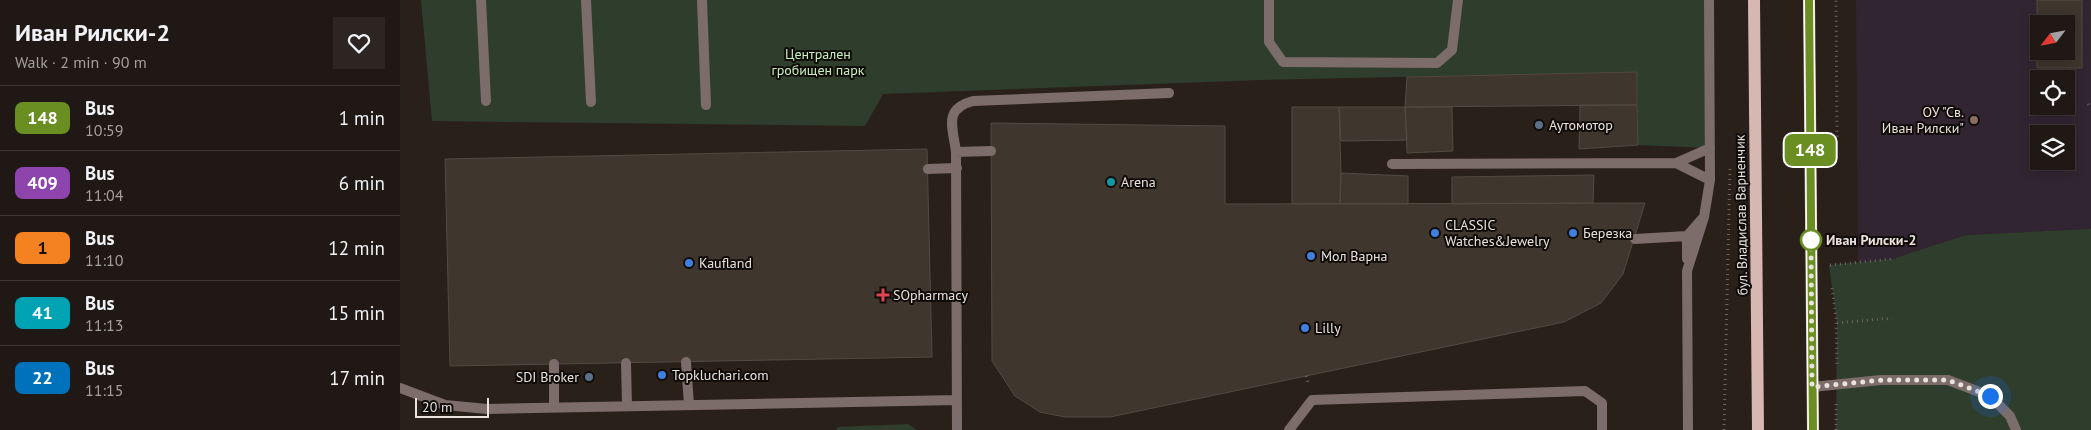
<!DOCTYPE html>
<meta charset="utf-8">
<style>
:root{--surface:#201814;--page:#2d2522;--text:#f1f3f6;--muted:#a2a0a0;--line:#3d3734}
body{margin:0;font-family:"PT Sans",sans-serif;background:var(--page);color:var(--text);height:100vh;display:flex;flex-direction:column;font-size:19px;white-space:nowrap}
*{box-sizing:border-box;margin:0}
p{font-size:16px;color:var(--muted)}
.icon{flex:none;width:28px;height:28px;fill:none;stroke:currentColor;stroke-width:2;stroke-linecap:round;stroke-linejoin:round}
.map{position:relative;flex:1;overflow:hidden}
.drawer{display:flex;flex-direction:column;background:var(--surface);width:400px}
.drawer>*{flex:none}
.badge{padding:0 10px;border-radius:8px;font-size:18px;line-height:32px}
.needle{width:32px;rotate:238deg}
.controls{position:absolute;left:1630px;top:15px;display:grid;gap:10px}
.controls a{display:grid;place-items:center;width:45px;height:45px;border-radius:0px;background:var(--surface);box-shadow:0 2px 12px #0003,0 0 0 1px var(--line);font-size:25px}
.scale{position:absolute;left:15px;bottom:12px;width:74px;box-sizing:border-box;padding-left:5px;border:2px solid #e9e2dd;border-top:0;font-size:14px;line-height:18px;white-space:nowrap;color:#e9e2dd;-webkit-text-stroke:4px #0f0b08;paint-order:stroke}
.you{position:absolute;width:25px;height:25px;margin:-12px;border:4px solid #fff;border-radius:50%;background:#1a73e8;box-shadow:0 0 0 8px #1a73e833}
.map>.badge{position:absolute;translate:-50% -50%;box-shadow:0 0 0 2px #fff}
.round{display:grid;place-items:center;flex:none;width:52px;height:52px;border-radius:0px;background:var(--page)}
.headline{display:flex;align-items:center;justify-content:space-between;height:85px;padding:0 15px}
h1{font-size:24px;font-weight:700;line-height:38px}
ul{padding:0;list-style:none}
li{display:flex;align-items:center;gap:15px;height:65px;padding:0 15px;border-top:1px solid var(--line)}
li div{flex:1}
li b{display:block;font-size:19px}
li em{font-style:normal}
li .badge{min-width:55px;font-weight:700;text-align:center}
main{display:flex;flex:1;min-height:0}
.map>svg:first-child{display:block}
</style>
<main>
<section class="drawer">
<div class="headline"><div><h1>Иван Рилски-2</h1><p>Walk · 2 min · 90 m</p></div><a class="round"><svg class="icon" aria-label="heart" viewBox="0 0 24 24"><path d="M12 20l-8-8c-3-5 5-10 8-4 3-6 11-1 8 4z"/></svg></a></div>
<ul>
<li><span class="badge" style="background:#6b8e23;color:#fff">148</span><div><b>Bus</b><p>10:59</p></div><em>1 min</em></li>
<li><span class="badge" style="background:#8e44ad;color:#fff">409</span><div><b>Bus</b><p>11:04</p></div><em>6 min</em></li>
<li><span class="badge" style="background:#f58220;color:#111">1</span><div><b>Bus</b><p>11:10</p></div><em>12 min</em></li>
<li><span class="badge" style="background:#00a3b4;color:#fff">41</span><div><b>Bus</b><p>11:13</p></div><em>15 min</em></li>
<li><span class="badge" style="background:#0072bc;color:#fff">22</span><div><b>Bus</b><p>11:15</p></div><em>17 min</em></li>
</ul>
</section>
<div class="map">
<svg width="1691" height="430" viewBox="0 0 1691 430">
<rect width="100%" height="100%" fill="#2a201a"/>
<path fill="#312532" fill-rule="evenodd" d="M1456,0H1691V230L1566,235L1492,259L1458,262ZM1639,24H1666V51H1639ZM1639,79H1666V106H1639ZM1639,134H1666V161H1639Z"/>
<path fill="#2f3d2c" d="M21,0H1309L1310,148L1238,145L1237,72L861,80L483,94L465,126L32,121Z
M1691,229V430H1436L1437,323L1429,265L1492,259L1566,235Z
M508,424L517,430H437V427Z"/>
<path fill="#3f362e" stroke="#534a41" fill-rule="evenodd" d="M1637,0H1682V68H1637ZM1639,24H1666V51H1639Z
M1237,72V105L1005,107L1007,77Z
M1180,105H1237L1238,145L1179,149Z
M892,107H939L941,173L940,204H892Z
M939,107H1005L1007,140L941,141Z
M1005,107H1052L1053,151L1007,153Z
M591,123L825,126V204L1245,203L1223,274L1201,303L1164,322L710,417H665L640,412L615,396L592,361Z
M527,149L532,357L50,366L45,159Z
M941,173L1008,176V204H940Z
M1194,175L1193,203L1052,204V177Z"/>
<g fill="none" stroke-linecap="round" stroke-linejoin="round">
<path stroke="#6d645e" stroke-width="3" stroke-dasharray="1 4" stroke-linecap="butt" d="M1688,104L1691,108
M1431,161L1437,140L1436,0
M1430,265L1492,259
M1432,288L1436,318L1437,367
M1437,323L1492,318
M906,376L909,385
M1324,430L1330,168
M1436,430V401"/>
<path stroke="#7c6c6a" stroke-width="10" d="M81,0L86,101
M186,0L191,102
M302,0L306,105
M869,0V42L883,62L1037,63L1052,50L1058,0
M556,152C553,127 543,109 573,101L769,93
M1276,163L1310,180
M992,164L1276,163L1310,148
M528,169L557,168
M1235,239L1287,236
M1287,259V236L1302,219
M286,362L289,405
M226,363L227,406
M1412,387L1481,380H1548L1590,396L1610,416L1616,430
M0,388L45,405L87,409L557,400
M154,407V364
M557,430L556,152L591,151
M889,430L912,400L1185,391L1202,403V430
M1288,430L1287,271L1304,217L1310,180L1309,0"/>
<path stroke="#d7b7b1" stroke-width="12" d="M1354,0L1358,430
M1409,0L1413,430"/>
</g>
<g fill="none" stroke-linecap="round" stroke-linejoin="round">
<g stroke="#fff" stroke-width="11">
<path id="line" d="M1409,0L1413,430"/>
</g>
<use href="#line" stroke="#6b8e23" stroke-width="8"/>
<path stroke="#e9e2dd" stroke-width="5" stroke-dasharray="0 9" d="M1411,240L1412,387L1482,380H1548L1590,396"/>
</g>
<circle fill="#8d6e63" stroke="#0f0b08" stroke-width="2" cx="1574" cy="120" r="5"/>
<g fill="#5c6f8a" stroke="#0f0b08" stroke-width="2">
<circle cx="1139" cy="125" r="5"/>
<circle cx="189" cy="377" r="5"/>
</g>
<circle fill="#0f9aa8" stroke="#0f0b08" stroke-width="2" cx="711" cy="182" r="5"/>
<g fill="#3f7fe0" stroke="#0f0b08" stroke-width="2">
<circle cx="1035" cy="233" r="5"/>
<circle cx="1173" cy="233" r="5"/>
<circle cx="911" cy="256" r="5"/>
<circle cx="289" cy="263" r="5"/>
<circle cx="905" cy="328" r="5"/>
<circle cx="262" cy="375" r="5"/>
</g>
<circle fill="#fff" stroke="#6b8e23" stroke-width="2.5" cx="1411" cy="240" r="10"/>
<path fill="#e0444e" stroke="#0f0b08" stroke-width="2" d="M480.5 287.5h5v5h5v5h-5v5h-5v-5h-5v-5h5z"/>
<g text-anchor="middle" stroke-width="4" stroke-linejoin="round" paint-order="stroke">
<g font-size="14" fill="#c9eebe" stroke="#0f0b08">
<text x="418" y="59">Централен<tspan x="418" dy="16">гробищен парк</tspan></text>
</g>
<g font-size="14" fill="#e9e2dd" stroke="#0f0b08" text-anchor="start">
<text x="1564" y="117" text-anchor="end">ОУ "Св.<tspan x="1564" dy="16">Иван Рилски"</tspan></text>
<text x="1149" y="130">Аутомотор</text>
<text x="721" y="187">Arena</text>
<text x="1045" y="230">CLASSIC<tspan x="1045" dy="16">Watches&amp;Jewelry</tspan></text>
<text x="1183" y="238">Березка</text>
<text x="921" y="261">Мол Варна</text>
<text x="299" y="268">Kaufland</text>
<text x="493" y="300">SOpharmacy</text>
<text x="915" y="333">Lilly</text>
<text x="272" y="380">Topkluchari.com</text>
<text x="179" y="382" text-anchor="end">SDI Broker</text>
</g>
<g font-size="14" fill="#e9e2dd" stroke="#0f0b08">
<text transform="translate(1341 215) rotate(-91)" y="5">бул. Владислав Варненчик</text>
</g>
<g font-size="14" font-weight="bold" fill="#e9e2dd" stroke="#0f0b08" text-anchor="start">
<text x="1426" y="245">Иван Рилски-2</text>
</g>
</g>
</svg>
<div class="controls">
<a><svg class="needle" viewBox="-14 -14 28 28"><path d="M0-13l5 13h-10z" fill="#e53935"/><path d="M0 13l5-13h-10z" fill="#a2a0a0"/></svg></a>
<a><svg class="icon" aria-label="locate" viewBox="0 0 24 24"><circle cx="12" cy="12" r="6"/><path d="M12 2v4M12 18v4M2 12h4M18 12h4"/></svg></a>
<a><svg class="icon" aria-label="layers" viewBox="0 0 24 24"><path d="M12 4l9 5-9 5-9-5zM3 14l9 5 9-5"/></svg></a>
</div>
<div class="scale">20 m</div>
<div class="you" style="left:1590px;top:396px"></div>
<b class="badge" style="left:1410px;top:150px;background:#6b8e23;color:#fff">148</b>
</div>
</main>
